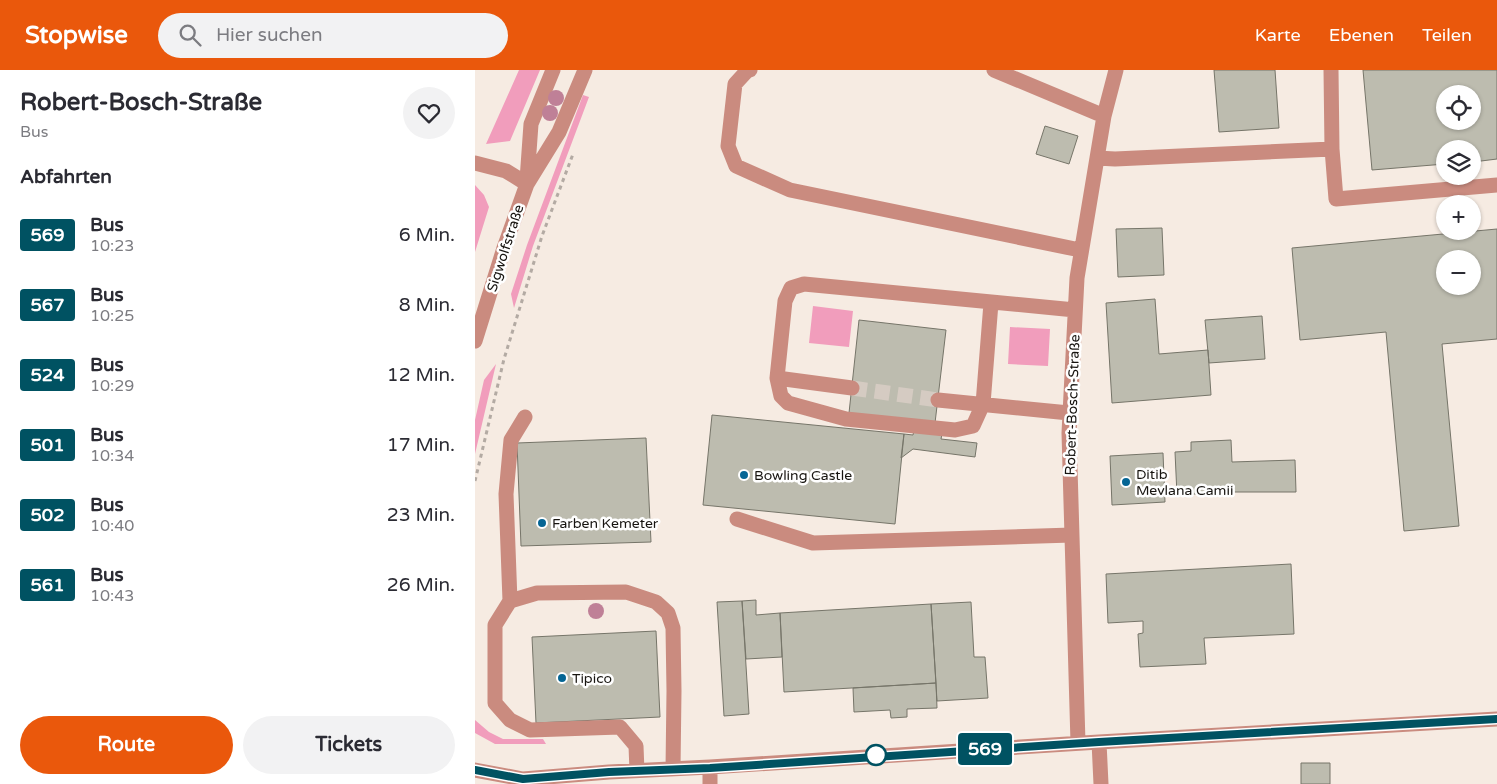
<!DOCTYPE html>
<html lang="de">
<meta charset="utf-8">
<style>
:root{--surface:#fff;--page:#f2f2f3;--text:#2b2b33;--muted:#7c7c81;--accent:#ea580c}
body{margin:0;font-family:"Varela Round",sans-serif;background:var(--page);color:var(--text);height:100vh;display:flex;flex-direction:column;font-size:19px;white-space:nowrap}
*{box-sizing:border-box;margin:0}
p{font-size:16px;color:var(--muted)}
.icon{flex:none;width:28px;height:28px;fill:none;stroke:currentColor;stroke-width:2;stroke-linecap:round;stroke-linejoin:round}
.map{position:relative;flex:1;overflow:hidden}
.details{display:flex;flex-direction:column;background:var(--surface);width:475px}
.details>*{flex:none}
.badge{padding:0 10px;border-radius:4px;font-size:18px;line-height:32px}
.controls{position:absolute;left:961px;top:15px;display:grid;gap:10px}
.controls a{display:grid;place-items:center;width:45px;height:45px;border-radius:50%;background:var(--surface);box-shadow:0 1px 4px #0004;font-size:25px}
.map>.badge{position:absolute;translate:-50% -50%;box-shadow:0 0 0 2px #fff}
h2{padding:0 20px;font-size:19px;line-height:45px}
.round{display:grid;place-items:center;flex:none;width:52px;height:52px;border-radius:26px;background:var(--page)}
.overview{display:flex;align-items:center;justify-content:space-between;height:85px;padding:0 20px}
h1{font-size:24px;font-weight:700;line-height:38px}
.primary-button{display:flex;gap:10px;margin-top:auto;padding:10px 20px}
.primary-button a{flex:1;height:58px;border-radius:30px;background:var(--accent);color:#fff;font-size:20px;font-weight:700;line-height:58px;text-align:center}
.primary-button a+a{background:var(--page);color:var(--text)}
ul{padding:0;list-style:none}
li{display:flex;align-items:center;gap:15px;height:70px;padding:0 20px}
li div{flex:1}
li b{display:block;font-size:19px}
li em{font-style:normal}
li .badge{min-width:55px;font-weight:700;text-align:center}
header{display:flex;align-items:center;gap:30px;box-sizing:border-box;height:70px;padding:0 25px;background:var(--accent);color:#fff}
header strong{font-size:24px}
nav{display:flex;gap:28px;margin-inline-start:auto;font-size:18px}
.search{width:350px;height:45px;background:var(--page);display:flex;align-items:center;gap:12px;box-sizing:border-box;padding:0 18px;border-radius:28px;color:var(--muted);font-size:19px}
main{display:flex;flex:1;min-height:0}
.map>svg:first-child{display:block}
</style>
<header>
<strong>Stopwise</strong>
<div class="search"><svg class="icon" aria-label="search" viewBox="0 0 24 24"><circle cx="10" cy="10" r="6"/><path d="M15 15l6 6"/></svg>Hier suchen</div>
<nav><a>Karte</a><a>Ebenen</a><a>Teilen</a></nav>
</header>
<main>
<section class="details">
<div class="overview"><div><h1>Robert-Bosch-Straße</h1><p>Bus</p></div><a class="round"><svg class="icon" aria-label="heart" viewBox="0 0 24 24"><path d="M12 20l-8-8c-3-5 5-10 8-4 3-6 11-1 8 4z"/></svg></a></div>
<h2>Abfahrten</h2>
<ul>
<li><span class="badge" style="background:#005262;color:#fff">569</span><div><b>Bus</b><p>10:23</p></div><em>6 Min.</em></li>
<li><span class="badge" style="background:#005262;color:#fff">567</span><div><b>Bus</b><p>10:25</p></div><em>8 Min.</em></li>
<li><span class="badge" style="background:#005262;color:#fff">524</span><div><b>Bus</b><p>10:29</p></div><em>12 Min.</em></li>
<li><span class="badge" style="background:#005262;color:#fff">501</span><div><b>Bus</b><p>10:34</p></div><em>17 Min.</em></li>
<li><span class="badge" style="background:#005262;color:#fff">502</span><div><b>Bus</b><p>10:40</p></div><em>23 Min.</em></li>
<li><span class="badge" style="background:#005262;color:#fff">561</span><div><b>Bus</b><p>10:43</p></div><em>26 Min.</em></li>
</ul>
<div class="primary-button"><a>Route</a><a>Tickets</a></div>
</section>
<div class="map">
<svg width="1022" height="714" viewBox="0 0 1022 714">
<rect width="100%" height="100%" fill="#f6ebe2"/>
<path fill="#f19dbc" d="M44,0H65L35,71L11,74Z
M108,25L114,27L58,176L39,238L36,224L52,175Z
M0,115L9,125L14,137L0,182Z
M338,236L378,241L374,277L334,273Z
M535,257L575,259L573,296L533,294Z
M21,294L0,384V350L9,310Z
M0,650L14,662L28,669H68L71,674H20L0,663Z"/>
<path fill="#bdbcaf" stroke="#767569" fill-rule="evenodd" d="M739,0H800L804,58L744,62Z
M888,0H1022V89L998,92V79H970V94L897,100ZM970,24H998V51H970Z
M570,56L603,66L594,94L561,84Z
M687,158L689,205L643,207L641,159Z
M1022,159V269L967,274L984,456L929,461L911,262L825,270L817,178ZM970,189H998V216H970Z
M680,229L684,284L733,280L736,325L637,333L631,233Z
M787,246L790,289L734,293L730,250Z
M384,250L471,260L460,353L374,343Z
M237,345L429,364L420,454L228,435Z
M439,360L467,364L466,369L502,373L500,387L438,379L426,388L429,364L438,365Z
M171,368L176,472L46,476L42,373Z
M756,370L757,392L820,390L821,422H756L702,425L700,382L716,381V372Z
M688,383L690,432L637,435L635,386Z
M816,494L819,564L729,568L731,594L665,597L663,564L668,563V551L633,553L631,504Z
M281,530V545L305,543L307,587L271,589L267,531Z
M267,531L274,644L249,646L242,532Z
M496,532L499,587H510L513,628L462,631L456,534Z
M456,534L461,613L309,622L305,543Z
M181,561L185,647L61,653L57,567Z
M461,613L462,638L432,639V647L416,648L415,640L379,642L378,618Z
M826,693H855V714H826Z"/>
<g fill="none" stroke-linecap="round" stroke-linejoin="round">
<path stroke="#d5cbc2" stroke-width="15" stroke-dasharray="15 8" stroke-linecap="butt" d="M377,318L463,330"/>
<path stroke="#b3aaa3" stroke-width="3" stroke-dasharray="4 4" stroke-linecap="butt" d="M0,411L29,289L67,166L98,84"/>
<path stroke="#ca8b7f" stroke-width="15" d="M275,0L272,1L260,14L253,76L261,96L315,120L605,180
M519,0L629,46
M856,0L857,79L861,129L1022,115
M622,88L640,89L857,79
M0,93L31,101L52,114
M52,110L56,54L78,0
M516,233L508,334L498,356L480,360L371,349L313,333L306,326L302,308L310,231L316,218L329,214L600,240
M0,271L29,178L52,114L84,62L110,0
M302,308L377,318
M463,330L594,343
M262,449L338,473L597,465
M35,531L31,424L36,370L50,347
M624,672L626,714
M603,673L594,363L602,208L629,46L641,0
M235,697V714
M0,700L48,709
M162,701L161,676L145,657L55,660L35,650L20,633V555L35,531L62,523L151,522L181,532L193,543L198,558L199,621L198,699
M36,714L48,709L134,702L235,697L624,672L1022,649"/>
</g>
<g fill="#bf8097">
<circle cx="81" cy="28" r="8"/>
<circle cx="75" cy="43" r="8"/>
<circle cx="121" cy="541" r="8"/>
</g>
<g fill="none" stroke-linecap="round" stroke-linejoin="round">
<g stroke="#fff" stroke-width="11">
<path id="line" d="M0,700L48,709L134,702L235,698L624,672L1022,649"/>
</g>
<use href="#line" stroke="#005262" stroke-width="8"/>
</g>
<g fill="#056594" stroke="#fff" stroke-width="2">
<circle cx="269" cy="405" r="5"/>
<circle cx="651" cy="412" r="5"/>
<circle cx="67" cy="453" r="5"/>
<circle cx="87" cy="608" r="5"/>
</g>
<circle fill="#fff" stroke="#005262" stroke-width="2.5" cx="401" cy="685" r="10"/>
<g text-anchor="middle" stroke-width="5" stroke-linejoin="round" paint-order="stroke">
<g font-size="14" fill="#171410" stroke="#fff">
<text transform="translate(30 178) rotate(-72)" y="5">Sigwolfstraße</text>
<text transform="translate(597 335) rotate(-88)" y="5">Robert-Bosch-Straße</text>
</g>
<g font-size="14" fill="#171410" stroke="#fff" text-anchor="start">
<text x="661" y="409">Ditib<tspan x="661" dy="16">Mevlana Camii</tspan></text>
<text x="279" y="410">Bowling Castle</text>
<text x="77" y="458">Farben Kemeter</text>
<text x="97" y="613">Tipico</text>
</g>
</g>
</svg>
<div class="controls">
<a><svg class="icon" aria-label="locate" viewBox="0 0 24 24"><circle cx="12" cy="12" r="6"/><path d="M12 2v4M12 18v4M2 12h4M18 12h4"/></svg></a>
<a><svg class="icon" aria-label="layers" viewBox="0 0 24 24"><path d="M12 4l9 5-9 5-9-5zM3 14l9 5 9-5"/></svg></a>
<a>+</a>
<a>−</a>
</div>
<b class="badge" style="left:510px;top:679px;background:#005262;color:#fff">569</b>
</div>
</main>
